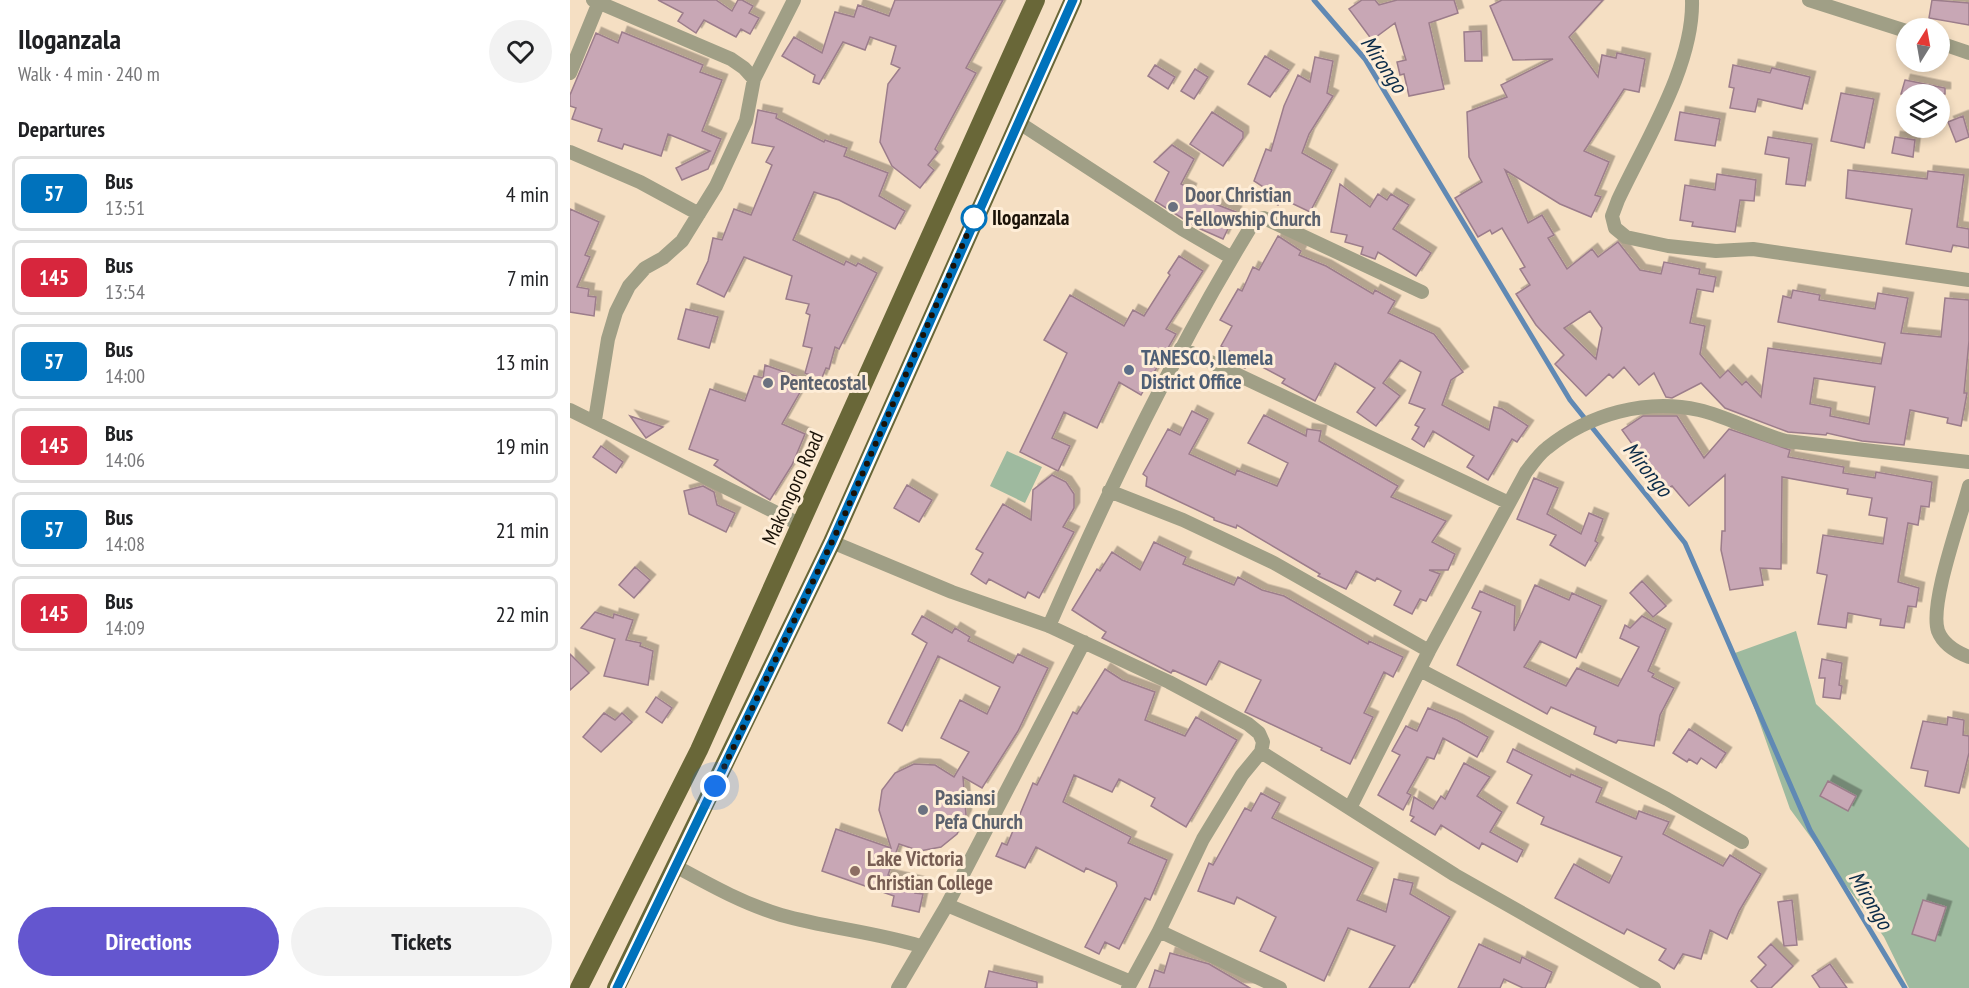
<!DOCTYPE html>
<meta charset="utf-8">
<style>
:root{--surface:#fff;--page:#f2f2f2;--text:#202124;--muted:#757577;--line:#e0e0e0;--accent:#6456cf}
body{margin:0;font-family:"PT Sans Narrow",sans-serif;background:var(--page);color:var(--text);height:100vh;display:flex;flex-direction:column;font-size:22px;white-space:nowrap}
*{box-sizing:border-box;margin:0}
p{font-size:20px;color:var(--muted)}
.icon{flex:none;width:33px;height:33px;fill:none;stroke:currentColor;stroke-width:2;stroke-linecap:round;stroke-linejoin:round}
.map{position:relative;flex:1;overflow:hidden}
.drawer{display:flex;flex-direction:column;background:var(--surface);width:570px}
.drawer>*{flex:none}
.badge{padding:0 12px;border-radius:9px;font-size:21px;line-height:39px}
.needle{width:39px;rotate:11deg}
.controls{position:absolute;left:1326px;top:18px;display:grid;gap:12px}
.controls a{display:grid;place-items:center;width:54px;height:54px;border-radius:50%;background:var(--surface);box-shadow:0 3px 9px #0003;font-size:30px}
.you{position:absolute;width:30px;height:30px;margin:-15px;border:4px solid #fff;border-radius:50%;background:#1a73e8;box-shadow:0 0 0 9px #1a73e833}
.map>.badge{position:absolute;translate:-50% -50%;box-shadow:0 0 0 3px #fff}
h2{padding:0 18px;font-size:22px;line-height:54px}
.round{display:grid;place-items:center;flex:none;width:63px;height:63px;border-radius:32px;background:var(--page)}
.head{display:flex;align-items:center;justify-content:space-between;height:102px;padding:0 18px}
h1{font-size:28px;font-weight:700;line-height:45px}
.cta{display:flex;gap:12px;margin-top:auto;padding:12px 18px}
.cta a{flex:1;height:69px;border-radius:36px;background:var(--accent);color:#fff;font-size:24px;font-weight:700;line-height:69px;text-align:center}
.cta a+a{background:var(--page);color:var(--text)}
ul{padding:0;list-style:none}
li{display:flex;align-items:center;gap:18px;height:75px;margin:0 12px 9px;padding:0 6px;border:3px solid var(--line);border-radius:9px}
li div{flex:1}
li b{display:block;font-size:22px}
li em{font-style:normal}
li .badge{min-width:66px;font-weight:700;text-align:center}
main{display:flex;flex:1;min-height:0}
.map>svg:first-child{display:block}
</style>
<main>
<section class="drawer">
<div class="head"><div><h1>Iloganzala</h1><p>Walk · 4 min · 240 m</p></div><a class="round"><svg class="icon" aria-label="heart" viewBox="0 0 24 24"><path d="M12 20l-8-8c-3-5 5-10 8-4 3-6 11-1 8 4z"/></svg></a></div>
<h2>Departures</h2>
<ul>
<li><span class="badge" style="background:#0072bc;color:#fff">57</span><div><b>Bus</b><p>13:51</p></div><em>4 min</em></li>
<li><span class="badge" style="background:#d7263d;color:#fff">145</span><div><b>Bus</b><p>13:54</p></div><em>7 min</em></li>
<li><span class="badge" style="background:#0072bc;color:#fff">57</span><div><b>Bus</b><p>14:00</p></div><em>13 min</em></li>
<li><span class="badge" style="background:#d7263d;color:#fff">145</span><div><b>Bus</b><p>14:06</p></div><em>19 min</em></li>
<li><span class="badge" style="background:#0072bc;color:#fff">57</span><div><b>Bus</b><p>14:08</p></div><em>21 min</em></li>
<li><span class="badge" style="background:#d7263d;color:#fff">145</span><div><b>Bus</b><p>14:09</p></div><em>22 min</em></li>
</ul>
<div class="cta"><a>Directions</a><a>Tickets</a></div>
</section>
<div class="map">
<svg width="1399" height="988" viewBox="0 0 1399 988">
<defs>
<filter id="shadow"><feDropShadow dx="5.5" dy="-5.5" stdDeviation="0" flood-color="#0004"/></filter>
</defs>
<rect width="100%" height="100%" fill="#f5dfc3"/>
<path fill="#9eba9f" d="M437,451L472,467L455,503L420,486Z
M1226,631L1246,704L1399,848V988H1339L1314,937L1220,809L1165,653Z"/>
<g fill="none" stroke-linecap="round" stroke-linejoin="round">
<path stroke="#6089b4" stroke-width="5" d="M744,0L795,59L1000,400L1115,543L1240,830L1335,988"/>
</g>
<path fill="#c8a7b5" stroke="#9c7d8b" stroke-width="1.5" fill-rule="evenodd" filter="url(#shadow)" d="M88,0H146L162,11L168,0H172L183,6L179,13L189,18L180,34L171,29L166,37L134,20L126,33L108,21L113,13Z
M325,0H433L396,68L406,73L365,149L368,152L358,165L364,170L350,188L322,166L310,142L318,84L330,68L321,64L326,46L300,37L295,50L273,42L249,84L243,82L245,75L212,56L224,37L252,53L265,12L284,17L288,5L319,16Z
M792,0H805L809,5L827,0H884L888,13L859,23L874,89L839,96L834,74L830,75L827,62L836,60L825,23L802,40L779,9Z
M932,0H1033L999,37L1028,77L1032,55L1046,58L1047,53L1075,59L1069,92L1054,89L1014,151L1039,162L1025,195L1031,197L1021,217L990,204L935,170L958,223L972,215L984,235L978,238L997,269L1022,249L1028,257L1048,242L1070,270L1091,274L1094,262L1130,269L1129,274L1146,277L1143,292L1127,289L1120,323L1135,326L1130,354L1150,378L1158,370L1172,385L1176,381L1191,397L1198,348L1311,364L1315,343L1208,322L1213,296L1221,298L1223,290L1250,295L1249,300L1305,309L1308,293L1338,298L1331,333L1371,337L1375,298L1399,300V341L1394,393H1397L1391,426L1377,423L1378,418L1340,410L1334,445L1292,441L1257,433L1256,435L1218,432L1155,408L1131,383L1102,398L1096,397L1084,373L1069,385L1054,367L1043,378L1039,374L1016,396L985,364L994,355L966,325L946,294L960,285L950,269L955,267L932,228L922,234L920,230L908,237L885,198L912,182L899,157L897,112L937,97L931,85L983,59L943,60L920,6ZM1020,311L1032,328L1026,359L994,328ZM1244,378L1305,387L1299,424L1260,416L1261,408L1240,404Z
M1362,0L1399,3V25L1359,18Z
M911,31L912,61H895L894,32Z
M52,32L133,65L130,72L152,80L132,131L151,139L138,169L112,180L106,168L140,151L98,134L91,156L54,144L52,149L28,141L32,129L2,119L6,108L0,106V95L26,33L48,43Z
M695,56L719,70L700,97L678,84Z
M745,57L763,61L757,93L763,96L739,134L732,153L762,170L740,212L711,198L708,205L695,199L698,190L684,181L696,149L701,151L714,106L728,75L740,82Z
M585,65L605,77L598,89L578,76Z
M1163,65L1200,73L1202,68L1240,77L1232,109L1188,99L1185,112L1160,108L1164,88L1159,87Z
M625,69L638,77L624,99L611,91Z
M1335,80L1375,88V94H1331Z
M1271,93L1304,99L1294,148L1261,141Z
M188,110L207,114L206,118L254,142L255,140L277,148L274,156L318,173L309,196L335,211L325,229L269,200L244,192L223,240L274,265L276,261L286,266L288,263L307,273L269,349L265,347L259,369L256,368L251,380L235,373L242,348L233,346L240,315L236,313L239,304L216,299L222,276L174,257L154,297L127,284L138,261L143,238L152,240L164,209L181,215L202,165L196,162L204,147L182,143Z
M642,112L673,132V138L653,166L620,144Z
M1110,112L1150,119L1145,146L1105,140Z
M1393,116L1399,137L1386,142L1378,122Z
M1198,137L1242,144L1235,186L1216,184L1219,158L1195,154Z
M1325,137L1345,140L1343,157L1322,153Z
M602,145L624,159L611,184L621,189L619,194L666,212L653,239L626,227L585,201L599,172L584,162Z
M1278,170L1357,179L1358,171L1394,175L1387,227L1399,229V248L1383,245L1381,252L1336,244L1342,209L1276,198Z
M1147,174L1186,180L1184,201L1170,200L1165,232L1122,226L1123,222L1110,220L1115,185L1145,190Z
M770,184L800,207L808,194L817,200L821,194L839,205L823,229L861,253L846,276L808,252L805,259L791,254L793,247L775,242L777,235L761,232Z
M0,209L29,222L15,255L20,257L7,287L19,289L18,296L26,297L24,316L0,312Z
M708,236L731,251L729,255L756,266L803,294L805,290L825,301L818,313L864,334L893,372L881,380L872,405L919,430L924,407L932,409L958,426L947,442L942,439L918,480L897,467L904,456L863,431L854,447L842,439L849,427L845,425L855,409L839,403L851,372L830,360L813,383L830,396L806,426L787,412L805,388L765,363L745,401L712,383L715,379L679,360L675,368L659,361L664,354L651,346L662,326L650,320L668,289L672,291L683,267L689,270Z
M609,256L633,271L596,329L606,334L571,395L549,382L527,428L494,412L482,438L500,446L488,471L450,452L497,353L474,340L500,295L554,326L563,310L574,316L600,275L598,273Z
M116,309L148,317L139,348L108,339Z
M195,365L237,380L212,424L235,434L222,465L200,500L144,465L148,460L119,449L140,389L175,401L184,376L193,378Z
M622,411L638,419L619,454L665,475L667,470L707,486L718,463L678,443L694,415L736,436L737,429L751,431L749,441L828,486L821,497L876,521L862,542L885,554L878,570H859L870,574L856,601L850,599L842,614L824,605L831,591L807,578L805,581L786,571L776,589L748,576L750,574L667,525L666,528L644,520V518L576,486L577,477L573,474L598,429L610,435Z
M60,416L93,427L76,438Z
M1073,416H1107L1134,458L1159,429L1220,450L1218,457L1274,467L1273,473L1305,478L1306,472L1362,482L1359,507L1351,506L1348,525L1338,523L1328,582L1349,588L1346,607L1338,606L1334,628L1310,625L1311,619L1278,613L1276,628L1248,624L1257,575L1247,573L1253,535L1313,544L1317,518L1299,515L1302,498L1277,494L1278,489L1212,477L1211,569L1190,568L1193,585L1160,590L1151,550L1152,531H1155V475L1119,506L1102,486L1095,490L1052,430Z
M31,446L53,462L46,473L23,457Z
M482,475L496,482L504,494V508L493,527L504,532L469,598L458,592L455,598L419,579L416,584L401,574L413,553L406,549L433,504L461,520L463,490Z
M964,478L988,488L977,514L1011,534L1019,513L1033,519L1025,541L1028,543L1015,566L980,545L986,535L947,519Z
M337,485L362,500L349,522L324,508Z
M133,486L144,492L147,505L165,513L156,532L119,514L114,491Z
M584,542L616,557L613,564L664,585L668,577L692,590L714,596L798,644L799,641L833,657L823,677L814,672L794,713L803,717L780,764L751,750L752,748L675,712L691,680L649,661L636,685L603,670L601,673L532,638L536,632L502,610L527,569L530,571L542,552L570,570Z
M65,567L80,580L64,598L49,585Z
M1072,581L1096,606L1083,617L1060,593Z
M965,585L999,600L1002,593L1031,606L1006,658L970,641L954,667L996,686L1007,668L1048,686L1069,647L1050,638L1055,625L1060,628L1072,616L1096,629L1078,671L1084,674L1082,677L1104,688L1090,715L1084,746L1048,740L1046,743L1024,734L1026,727L981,707L977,714L887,665L911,612L902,608L910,591L945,606L944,631Z
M25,612L43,618L44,614L63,620L56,640L71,643L70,646L83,651L78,685L34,676L45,639L11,628Z
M352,616L382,633L385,628L400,637L398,641L443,663L448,654L478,668L448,731L412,788L393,777L396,815L387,834L371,847L350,851L329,844L318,875L348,882L345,893L353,894L349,912L322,906L324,896L252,871L266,829L321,848L309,810L312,790L325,773L344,764L365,765L384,777L399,752L371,738L390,700L417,714L430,687L368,656L332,731L318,723L357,643L342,634Z
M0,654L19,673L0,690Z
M1252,659L1272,663L1269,685L1272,686L1270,699L1253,697L1255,678H1249Z
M535,669L552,680L585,692L575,720L615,736L626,717L667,740L616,827L581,806L585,798L549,779L542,792L504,775L493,802L561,837L558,843L597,860L580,900L575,898L549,949L535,942L529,954L515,947L547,886L546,882L516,868L514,872L466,847L455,868L426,856L432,843L437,845L463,783L467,785L503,712L507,714Z
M86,697L102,708L92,723L76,712Z
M858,708L887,720L918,737L907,757L873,738L864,759L857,757L837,793L841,795L833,810L808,795L830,755L822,751L836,726L847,731Z
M34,713L45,720L52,713L62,722L31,752L13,737Z
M1378,717L1394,720L1393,735L1399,736V753L1389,793L1355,786L1358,771L1341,768L1353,721L1377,725Z
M1119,729L1156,753L1146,768L1131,758L1127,764L1119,759L1117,762L1103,753Z
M943,749L1000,777L1001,774L1032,788L1026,802L1066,819L1069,811L1099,822L1093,834L1153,866L1160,855L1191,874L1169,911L1157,939L1140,930L1131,959L1113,954L1104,969L1089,960L1096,949L1057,929L1054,934L985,898L1004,864L1039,883L1052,857L971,824L974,817L947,803L962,775L937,762Z
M894,763L920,777L907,796L932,812L920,832L953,850L947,862L912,843L909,849L871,825L865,835L841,821L844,817L840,815L844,797L863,809L871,796L875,799Z
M1258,781L1286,796L1278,811L1250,796Z
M691,793L710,803L702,818L803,868L787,900L816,912L824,879L843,883L840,894L880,917L839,988H799L825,946L778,928L754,981L690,951L706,917L667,897L664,904L628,891L639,863L643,865L675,808L681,811Z
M1222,900L1227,945L1214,946L1208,902Z
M1353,900L1376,907L1365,941L1342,934Z
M909,944L950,963L952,957L982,972L975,988H953L934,979L930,988H888Z
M1201,944L1223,966L1201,988H1188L1181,981L1196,965L1188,957Z
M600,953L639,964L680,988H579L585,970L594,973Z
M1260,964L1277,988H1250L1242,976Z
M419,971L467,982V988H415Z"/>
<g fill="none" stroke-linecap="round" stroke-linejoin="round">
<path stroke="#a09f86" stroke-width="14" d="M23,0L161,59L174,68L184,79
M1122,0C1124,65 1075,142 1048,200L1042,216L1045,228L1056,237L1098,246L1146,251L1183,249L1399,280
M1239,0L1336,31
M1370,43L1399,53
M0,73L29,2
M448,122L612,229L662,258
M0,152L70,182L129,214
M611,348L939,503
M0,410L231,525
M25,420L38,339L46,312L59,286L75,268L93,258L112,241L146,186L176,121L184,79L224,0
M1399,486C1391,517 1359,604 1368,631C1373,644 1386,652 1399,657
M539,491L613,520L704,563L859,651
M262,542L382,592L479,626L599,682L678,724L689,733L693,742L691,752L672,775L633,839L589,931L558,988
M479,626C540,487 605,350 685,220L694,218L852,292
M850,670L1097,799L1172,842
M691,752L885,875L1084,988
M780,808L859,651L956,472C962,464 969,454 977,448C1019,414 1076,398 1129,410C1159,417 1186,433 1216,441L1399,462
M107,867C140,885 174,904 211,915C257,928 304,932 350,946
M377,905L561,982
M589,931L710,988
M328,988L377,905L514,642"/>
<path stroke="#696738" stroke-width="18" d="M9,988L129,750L466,0
M46,988L262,542L503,0"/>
</g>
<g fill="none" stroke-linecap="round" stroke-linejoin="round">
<g stroke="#fff" stroke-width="14">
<path id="line" d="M47,988L262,542L503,0"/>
</g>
<use href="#line" stroke="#0072bc" stroke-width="9"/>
<path stroke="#1a1208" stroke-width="6" stroke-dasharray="0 10.8" d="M145,786L271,523L406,214L404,218"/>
</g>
<g fill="#6b7280" stroke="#feedd7" stroke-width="2">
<circle cx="603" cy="207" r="6"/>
<circle cx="198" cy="383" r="6"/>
<circle cx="353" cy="810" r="6"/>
</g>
<circle fill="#fff" stroke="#0072bc" stroke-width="3" cx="404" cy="218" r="12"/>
<circle fill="#5c6f8a" stroke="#feedd7" stroke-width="2" cx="559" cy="370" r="6"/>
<circle fill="#8d6e63" stroke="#feedd7" stroke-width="2" cx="285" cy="871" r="6"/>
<g text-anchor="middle" stroke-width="6" stroke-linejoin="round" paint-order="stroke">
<g font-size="21" font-weight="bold" fill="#5b616d" stroke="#feedd7" text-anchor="start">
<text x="615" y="202">Door Christian<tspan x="615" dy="24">Fellowship Church</tspan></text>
<text x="210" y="390">Pentecostal</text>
<text x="365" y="805">Pasiansi<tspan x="365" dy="24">Pefa Church</tspan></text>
</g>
<g font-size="21" font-weight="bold" fill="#1a1208" stroke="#feedd7" text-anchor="start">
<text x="422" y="225">Iloganzala</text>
</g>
<g font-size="21" font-weight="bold" fill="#4e5e75" stroke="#feedd7" text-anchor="start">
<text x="571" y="365">TANESCO, Ilemela<tspan x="571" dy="24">District Office</tspan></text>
</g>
<g font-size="21" fill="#1a1208" stroke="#feedd7">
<text transform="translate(223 488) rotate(-66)" y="7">Makongoro Road</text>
</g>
<g font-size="21" font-weight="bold" fill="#785e54" stroke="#feedd7" text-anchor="start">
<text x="297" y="866">Lake Victoria<tspan x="297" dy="24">Christian College</tspan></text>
</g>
<g font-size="22" font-style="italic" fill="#0b2b48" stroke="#feedd7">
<text transform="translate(814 64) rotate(56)" y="8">Mirongo</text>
<text transform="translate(1078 469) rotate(51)" y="8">Mirongo</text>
<text transform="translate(1301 900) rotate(59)" y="8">Mirongo</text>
</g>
</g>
</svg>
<div class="controls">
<a><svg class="needle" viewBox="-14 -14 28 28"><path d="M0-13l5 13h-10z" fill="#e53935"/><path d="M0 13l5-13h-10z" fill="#757577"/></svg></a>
<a><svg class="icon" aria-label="layers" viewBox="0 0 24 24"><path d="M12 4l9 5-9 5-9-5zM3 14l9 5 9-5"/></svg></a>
</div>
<div class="you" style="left:145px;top:786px"></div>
</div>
</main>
